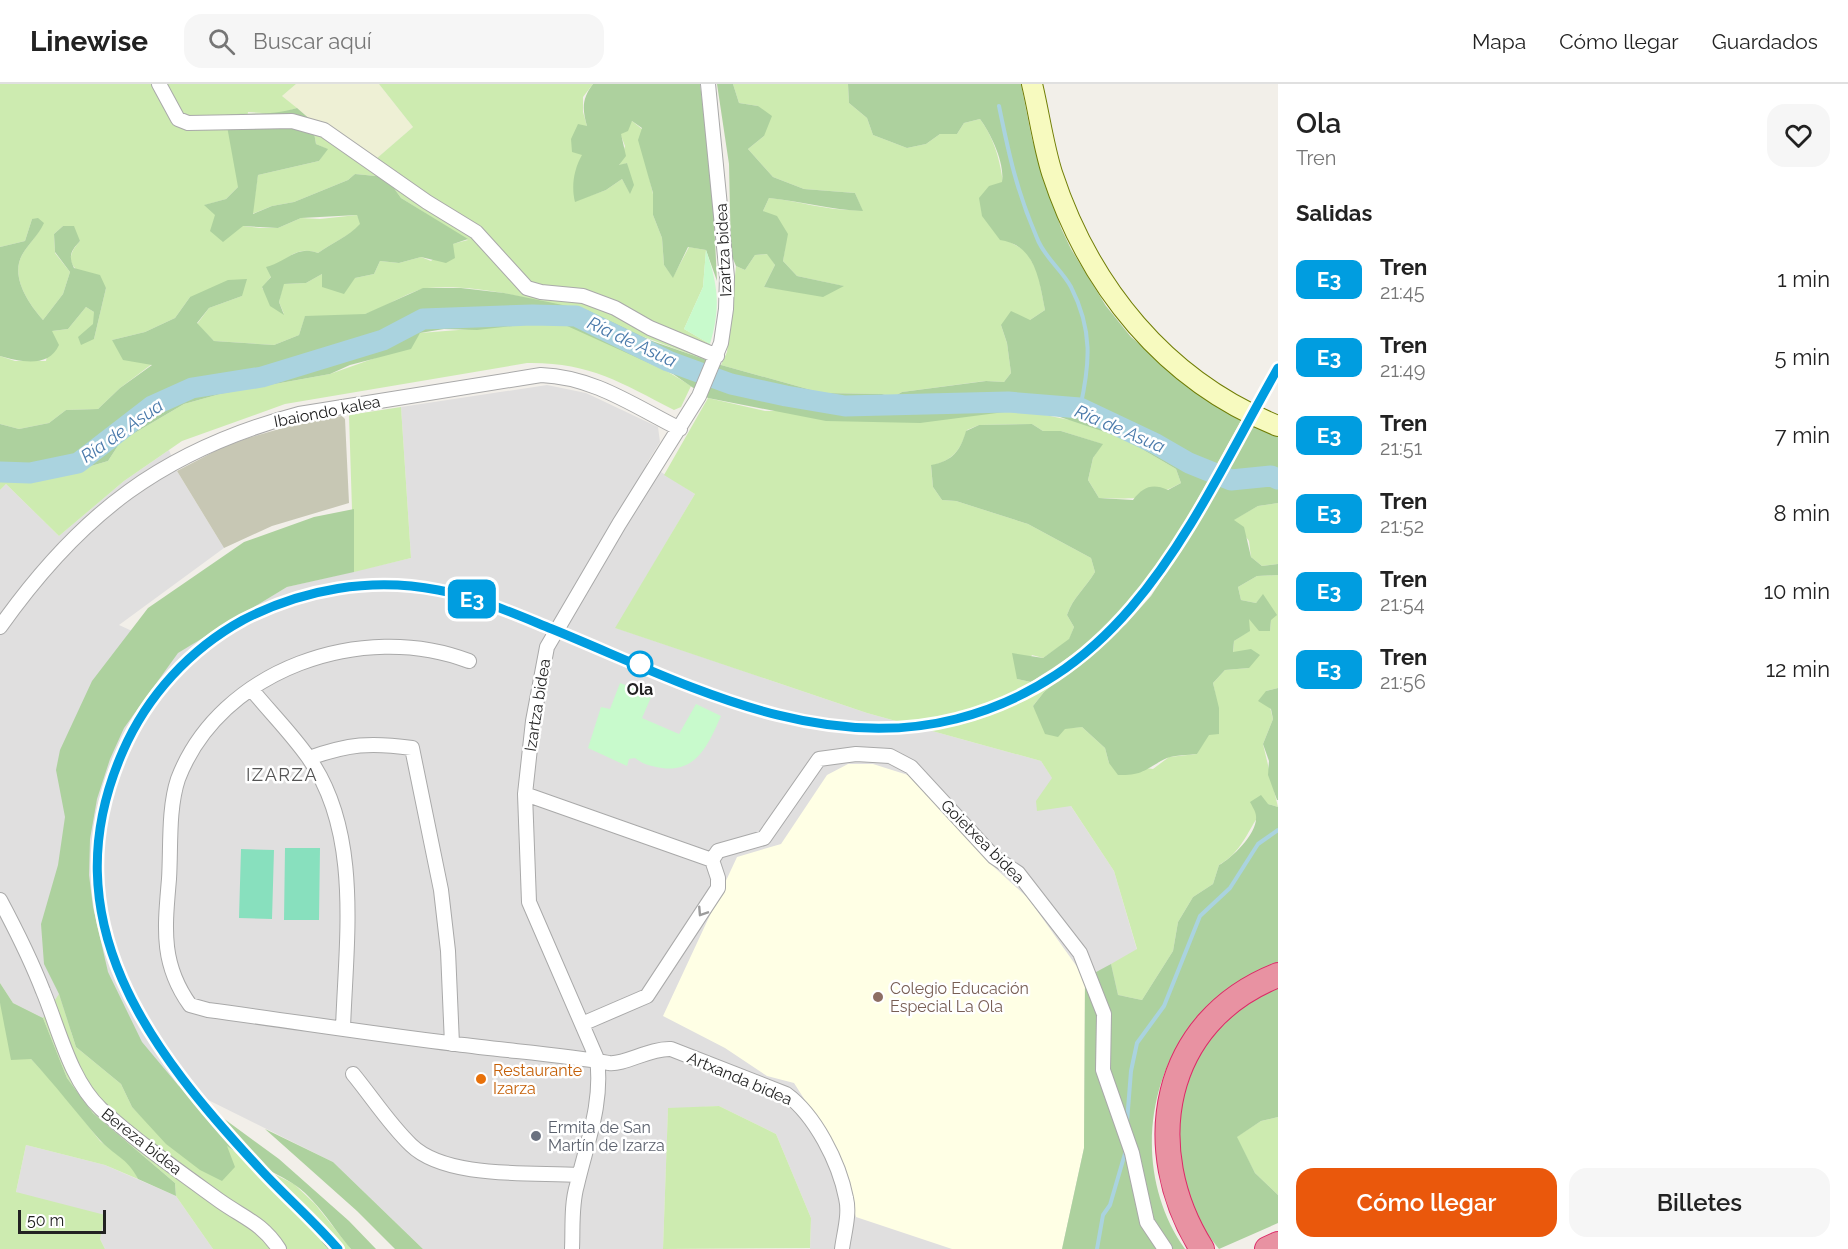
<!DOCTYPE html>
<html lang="es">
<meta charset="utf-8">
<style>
:root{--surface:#fff;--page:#f6f6f6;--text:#222;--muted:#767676;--line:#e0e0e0;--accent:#ea580c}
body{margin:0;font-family:Raleway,sans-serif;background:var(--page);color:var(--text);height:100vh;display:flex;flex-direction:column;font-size:22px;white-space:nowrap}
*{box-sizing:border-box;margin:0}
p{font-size:20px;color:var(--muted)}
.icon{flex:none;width:33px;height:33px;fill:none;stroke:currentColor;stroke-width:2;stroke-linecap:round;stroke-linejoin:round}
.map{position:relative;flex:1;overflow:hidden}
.panel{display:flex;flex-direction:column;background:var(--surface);width:570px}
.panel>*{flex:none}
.badge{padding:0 12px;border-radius:9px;font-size:21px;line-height:39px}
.scale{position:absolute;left:18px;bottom:15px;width:88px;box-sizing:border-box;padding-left:6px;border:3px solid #222;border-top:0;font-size:16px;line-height:21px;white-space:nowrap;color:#222;-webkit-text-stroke:4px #fff;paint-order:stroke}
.map>.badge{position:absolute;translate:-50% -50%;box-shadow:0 0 0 3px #fff}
h2{padding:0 18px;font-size:22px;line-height:54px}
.round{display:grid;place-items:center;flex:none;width:63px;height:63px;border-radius:18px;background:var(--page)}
.overview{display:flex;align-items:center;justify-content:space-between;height:102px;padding:0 18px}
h1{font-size:28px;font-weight:600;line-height:45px}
.action{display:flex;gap:12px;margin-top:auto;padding:12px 18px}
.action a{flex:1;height:69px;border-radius:18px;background:var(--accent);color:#fff;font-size:24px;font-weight:600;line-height:69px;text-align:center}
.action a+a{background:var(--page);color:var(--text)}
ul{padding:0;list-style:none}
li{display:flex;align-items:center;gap:18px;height:78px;padding:0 18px}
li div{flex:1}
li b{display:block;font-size:22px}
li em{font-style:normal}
li .badge{min-width:66px;font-weight:700;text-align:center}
header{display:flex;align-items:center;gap:36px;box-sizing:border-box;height:84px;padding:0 30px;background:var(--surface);border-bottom:2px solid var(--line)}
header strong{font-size:28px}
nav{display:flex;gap:33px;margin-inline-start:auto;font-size:21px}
.search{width:420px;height:54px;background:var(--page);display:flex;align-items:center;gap:15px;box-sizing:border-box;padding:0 21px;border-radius:18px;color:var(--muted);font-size:22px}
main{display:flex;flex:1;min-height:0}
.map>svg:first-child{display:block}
</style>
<header>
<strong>Linewise</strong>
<div class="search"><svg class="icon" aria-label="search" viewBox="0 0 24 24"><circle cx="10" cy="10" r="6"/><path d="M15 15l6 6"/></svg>Buscar aquí</div>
<nav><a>Mapa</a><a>Cómo llegar</a><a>Guardados</a></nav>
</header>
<main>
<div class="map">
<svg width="1278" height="1165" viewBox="0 0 1278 1165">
<rect width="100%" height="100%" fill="#f2efe9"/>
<path fill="#e0dfdf" d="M547,301L586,309L658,343L660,358L647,379L695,410L616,544L867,629L1041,677L1114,787L1137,866L1062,1165H810L811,1134L776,1050L719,1022L668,1025L663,1165H423L333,1078L13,919L0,899V406L6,400L59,452L124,397L169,366L177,387L224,464L119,541L178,568L287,503L411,474L401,323Z
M26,1061L105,1081L176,1112L213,1165H105L100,1155L16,1108Z"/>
<path fill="#ffffe5" d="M848,680H873L911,692L995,784L1028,814L1085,894L1084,1064L1062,1165H952L856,1133L836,1065L794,999L767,992L725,964L663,932L737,773L781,760L827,691Z"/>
<path fill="#c7c7b4" d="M342,332L345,335L349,419L272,442L224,464L177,387L223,363L248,354L311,336Z"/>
<path fill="#eef0d5" d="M296,0H379L413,43L376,75L312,37L282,12Z"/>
<path fill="#cdebb0" d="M0,0H296L282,12L297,24L279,30L248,28L238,103L226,115L205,121L243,142L260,144H278L301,134L320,135L357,131L361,140C348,153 333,158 318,169C290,159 278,185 262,204L284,230L279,218L283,200L306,199L322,190L355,194L374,190L380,177L399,179L421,173L431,177L452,160L468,156L401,114L386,93L355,90L348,96L294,118L272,122L252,130L258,91L319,77L327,65L316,60L312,37L376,75L413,43L379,0H593L583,13V28L587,42L575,117L606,106L622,95L630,109L627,79L619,82L625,62L620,49L632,37L642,45L647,84L653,110V131L662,154L664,181L673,193L689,163L706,166L703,203L684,245L710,260L703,275C619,245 517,197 427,204C414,205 383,224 368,229C350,236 324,232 305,233L299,251L274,261L214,257L197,240L209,224L242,212L190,213L175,234L145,248L112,256L152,280L120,304L98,325L66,326L49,339L19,345L0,340V272L15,277H46L52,247L68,245L86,223L94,228V255L106,204C84,190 56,183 80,157L63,142L54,150L55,169L70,188L63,210L43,236C29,220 10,193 22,171C28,160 38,152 43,139L32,135L25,157L0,163Z
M733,0H848L849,19L867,34L873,51L907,64L926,60L940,50H957L964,39L980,35C1006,70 1004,115 1008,157L1026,167L1038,189L1045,226L1030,236L1001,241L1007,259L1011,289L1004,298L985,297L902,308L893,313L882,310L822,309L721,281L727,268L736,182L745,186L755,171L768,170L775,181L764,203L786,206L843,202L797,192L783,177L787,150L763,127L769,114C800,117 831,128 862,126L855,109L804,105L773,93L748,65L764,52L758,22L739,19Z
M522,241C535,241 551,239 564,241C594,246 666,285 691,302L681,323L674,326C620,298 589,278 527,279L285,320L182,357L124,397L59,452L6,400L0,406V395L37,398L108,377L121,357L184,320L220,310L330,290L378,273L420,249Z
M708,314L765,327L1020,326L1075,337L1123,354L1176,385L1181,399C1149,416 1134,415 1099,414L1088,396L1093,374L1102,360L1061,347H1043L1032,340L979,341L967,346C960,367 953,376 931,382L933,403L942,416L956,417L1028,440L1091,474L1095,488C1085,505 1073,513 1067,531L1074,543L1069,556L1043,574L1032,571L1017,595L1031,598L1041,606L1062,595L1044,608L1033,622C1043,640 1062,645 1082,643L1105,664L1109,679L1153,685L1169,673L1197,670C1213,637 1222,638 1213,599L1225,586L1249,584L1233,569L1234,557L1249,547V534L1270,547L1271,536L1263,511L1256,519L1241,516L1238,503L1257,492L1278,491V604L1266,607L1273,635L1263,660L1278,723L1268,720C1249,739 1246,766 1219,781L1213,800L1193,813L1178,838L1173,867L1142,916L1118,911L1111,880L1137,865L1114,787L1071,722L1037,727L1036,717L1052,694L1041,677L867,629L615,544L695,410L664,391Z
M401,323L411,474L354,488L349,331Z
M1278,419V480L1262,482L1251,473L1249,457L1233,436L1258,422Z
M59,910L76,963L121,1000L132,1023L147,1038L226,1061L244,1075L294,1100L315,1120L351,1165H213L176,1112L175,1099L93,1029L67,994L43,934Z
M0,919L31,975L60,1006L100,1057L132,1082L138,1095L105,1081L26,1061L16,1108L105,1131L100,1155L105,1165H0Z
M719,1022L776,1050L811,1134L810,1164L663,1165L668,1024Z
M1278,1033V1111L1255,1089L1236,1053L1261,1037Z"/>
<path fill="#add19e" d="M593,0H700L712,95L717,197L706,166L688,163L673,194L664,181L662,154L653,131V109L638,56L642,44L632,37L628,47L621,50L626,72L619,81L627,79L634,101L630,110L622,95L606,106L575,118C571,102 574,85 582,71L572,68L571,55L578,40L587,42C582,24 582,15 593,0Z
M717,0H733L739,19L758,22L772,32L764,52L748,65L773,93L804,105L855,109L863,127C831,126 801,117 769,114L763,127L777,132L788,150L783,177L797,192L844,202L823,213L764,203L775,181L767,170L755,171L745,186L736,182L731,170L729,80Z
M848,0H1021L1032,55L1061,144L1071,165L1106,222L1131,253L1211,319L1241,337C1202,404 1169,479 1115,534C1090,560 1061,579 1031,598L1017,595L1012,569L1043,574L1069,555L1074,543L1067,531C1073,513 1085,505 1095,488L1091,474L1028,440L956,417L942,416L933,403L931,381C953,377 960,367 966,347L979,341L1032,340L1043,347H1061L1103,360L1093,374L1088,396L1099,414L1133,416C1143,403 1152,399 1168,406L1181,399L1176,385L1123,354L1054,331L1020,326L920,339L826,337L708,314L673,290L565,241H522L477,246L444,245L420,249L411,265L350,281L330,290L220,310L184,320L121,357L108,377L37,398L0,395V340L19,345L49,339L66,326L98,325L120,304L152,281L123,276L112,256L145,248L175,234L190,213L228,196L247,195L242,212L209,224L197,239L214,257L274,261L299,251L305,232L365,230L423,204H461L504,209L587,226L652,257L721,281L822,309L882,310L893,313L902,308L986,297L1004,298L1011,289L1007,259L1001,241L1011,227L1030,236L1045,226C1039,196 1036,161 1000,156L982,132L979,114L989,102L1002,98C1005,79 991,50 980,35L964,39L957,50H940L926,60L907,64L873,51L867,34L849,19Z
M297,24L312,37L316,60L328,65L319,77L258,91L253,130L272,122L294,118L348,96L355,90L386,93L401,114L468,155L453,160L455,174L446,179L421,173L399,179L380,177L374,190L355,194L344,210L322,203V190L306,199L284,200L279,218L284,231L270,222L262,203L271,193L266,183C288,177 296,161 318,169C333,158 348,153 360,140L357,131L301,134L278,144L243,142L223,158L210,147L215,131L204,121L226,115L238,103L225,31C250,28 273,32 297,24Z
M38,134L44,139C38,152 28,160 22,171C10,193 29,220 43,236L63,210L70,188L55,168L54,150L63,142H74L80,157C71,167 68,171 74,184L100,191L106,204L94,255L81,261L78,253L93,240L94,228L86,223L68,245L52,247L59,261C49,284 21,278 0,272V163L25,157L32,135Z
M1253,340L1278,349V419L1258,422L1234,436L1244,443L1251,473L1262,482L1278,480V491L1257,492L1238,503L1241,516L1256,519L1263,510L1277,531L1271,536L1270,547H1259L1249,535L1250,547L1234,557L1233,568L1251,565L1260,571L1249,584L1225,586L1213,599L1219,624V650L1209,651L1197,670C1188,671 1175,671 1167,674C1146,684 1144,692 1118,691L1109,679L1105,664L1082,643L1065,645L1058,653L1045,650L1033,622L1044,608L1126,540L1151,512L1172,480Z
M354,425V488L287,503L178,569L124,644L110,675L97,715L90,755L89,791L93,823L108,888L142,958L178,1001L279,1075L349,1137L376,1165H351C333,1144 316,1114 292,1099C271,1086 248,1078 227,1062L235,1083L222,1097L200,1086L166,1060L132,1023L121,1000L76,963L59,910L44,880L41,840L58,781L65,733L56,686L60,666L92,597L148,524L244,458L314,433Z
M1278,604V716H1277L1268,691L1269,677L1263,660L1273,635L1271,625L1258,617L1266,607Z
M1261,711L1268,720L1278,723V878C1245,895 1209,914 1187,946C1142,1011 1139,1100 1185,1165H1062L1084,1064L1085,894L1111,880L1118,911L1142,916L1173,867L1178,838L1193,813L1213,800L1219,781C1232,774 1258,749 1256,732C1256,728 1252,722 1250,718Z
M0,899L13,919L43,934L67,994L93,1029L175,1099L176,1112L138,1095C128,1074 113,1071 99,1055C76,1028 55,1001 31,975L11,976L0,919Z
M1278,901V1033L1261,1037L1237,1053L1255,1089L1278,1111V1139L1219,1165L1201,1142L1186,1105L1178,1062L1177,1025L1201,966L1236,923Z
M265,1045L333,1078L423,1165H395L357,1127Z"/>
<path fill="#c8facc" d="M706,166C718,201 721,223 710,260L684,245L703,203Z
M620,599L652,611L642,634L679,650L696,620L721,632C709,659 697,689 662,684C651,682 644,681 635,674L629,675L627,682L588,664L601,623L610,625Z"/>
<path fill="#88e0be" d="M285,764H320L319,836H284Z
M241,765L274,766L272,835L239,834Z"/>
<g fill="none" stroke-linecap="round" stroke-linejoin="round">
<path stroke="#aad3df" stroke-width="4" d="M999,22C1009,71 1017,108 1037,154C1044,173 1062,186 1071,203C1093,246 1090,280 1080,324
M1127,1038L1131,987L1137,959L1164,922L1200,832L1230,804L1258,760L1278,746
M1097,1165L1103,1131L1110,1121L1126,1066"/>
<path stroke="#aad3df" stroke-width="21" d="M0,388L30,389L78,379L152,322L192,304L262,293L383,256L423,235L532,231L576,232L668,277L731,300L786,312L845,322L1008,318L1080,324L1156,360L1189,379L1231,396L1271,392L1278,395"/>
<g stroke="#a9a9a9" stroke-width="16">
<path id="street" d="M159,0L178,35L188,39L292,37L324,46L427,118L476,148L527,204L541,208L583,212L615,224L650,244L717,272
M0,543C80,430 163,366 299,330L541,291C594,293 634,322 680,345
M469,577C363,536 220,585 178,695C168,725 171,764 169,795C165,843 160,879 190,921L208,926C291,937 373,950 456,960C507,967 559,970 609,979C624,981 650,964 671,965L786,1010C815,1031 839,1078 846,1114C850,1130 844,1149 842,1165
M252,606C270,628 291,649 308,673C362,748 346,856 343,944
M309,674C349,660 370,658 412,664L441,806L448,867L452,960
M525,710L712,776L718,794V804L647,912L582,940
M712,776L718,767L764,754L819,675L856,670L890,672L911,683L994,773L1018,789L1080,869L1104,930L1103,986L1132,1069L1147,1138L1165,1165
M0,816C16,846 31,876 43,907C59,945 70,996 101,1025C137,1058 180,1088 220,1117C244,1134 262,1139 279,1165
M353,990C372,1013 389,1040 411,1061C446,1095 531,1088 579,1091
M572,1165C573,1144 571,1121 577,1101C587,1058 603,1019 597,975L529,818L525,710L533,637L547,563L619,440L699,312L721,259L726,225L727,193L708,0"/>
</g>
<g stroke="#707d05" stroke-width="22">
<path id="secondary" d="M1032,0C1039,29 1043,60 1052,89C1089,202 1165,297 1278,342"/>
</g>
<g stroke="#dc2a67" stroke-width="26">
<path id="highway" d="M1202,1165C1139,1065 1161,937 1278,891
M1267,1165L1278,1160"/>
</g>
<use href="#street" stroke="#fff" stroke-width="14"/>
<use href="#secondary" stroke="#f7fabf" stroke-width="20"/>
<use href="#highway" stroke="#e892a2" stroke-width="24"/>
<path stroke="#707070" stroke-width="4" stroke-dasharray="12 12" stroke-linecap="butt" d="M331,1165C212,1027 33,876 120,673C144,617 184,570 237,540C298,504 372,492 441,506C477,514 511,529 545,542C675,594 813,673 957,635C1135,588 1196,429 1278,284"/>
</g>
<defs><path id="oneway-chevron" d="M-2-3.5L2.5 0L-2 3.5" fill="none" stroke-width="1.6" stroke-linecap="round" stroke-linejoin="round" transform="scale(1.5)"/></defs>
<use stroke="#9c9c9c" href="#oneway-chevron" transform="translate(702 828) rotate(123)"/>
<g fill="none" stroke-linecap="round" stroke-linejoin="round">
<g stroke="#fff" stroke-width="14">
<path id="line" d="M338,1165C314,1137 286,1113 261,1086C150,967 48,837 123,667C147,612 190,565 243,536C303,505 371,493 438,506C477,513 515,530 552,545C680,597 814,671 956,635C1134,589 1195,429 1278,284"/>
</g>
<use href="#line" stroke="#009de0" stroke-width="9"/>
</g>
<circle fill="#fff" stroke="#009de0" stroke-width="3" cx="640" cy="580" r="12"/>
<circle fill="#8d6e63" stroke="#fff" stroke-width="2" cx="878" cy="913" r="6"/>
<circle fill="#e8710a" stroke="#fff" stroke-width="2" cx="481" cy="995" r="6"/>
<circle fill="#6b7280" stroke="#fff" stroke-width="2" cx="536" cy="1052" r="6"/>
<g text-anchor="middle" stroke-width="5" stroke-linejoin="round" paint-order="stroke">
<g font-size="16" fill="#222" stroke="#fff">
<text transform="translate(723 166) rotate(-93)" y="6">Izartza bidea</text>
<text transform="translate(327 327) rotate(-11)" y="6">Ibaiondo kalea</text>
<text transform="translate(537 621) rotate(-81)" y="6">Izartza bidea</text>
<text transform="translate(983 757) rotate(45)" y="6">Goietxea bidea</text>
<text transform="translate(740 994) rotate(23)" y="6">Artxanda bidea</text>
<text transform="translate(142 1057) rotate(38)" y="6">Bereza bidea</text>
</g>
<g font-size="16" font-weight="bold" fill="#222" stroke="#fff">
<text x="640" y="611">Ola</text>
</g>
<g font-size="16" fill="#785e54" stroke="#fff" text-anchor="start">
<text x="890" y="910">Colegio Educación<tspan x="890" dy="18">Especial La Ola</tspan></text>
</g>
<g font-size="16" fill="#c56008" stroke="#fff" text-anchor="start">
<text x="493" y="992">Restaurante<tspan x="493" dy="18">Izarza</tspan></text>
</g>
<g font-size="16" fill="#5b616d" stroke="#fff" text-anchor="start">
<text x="548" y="1049">Ermita de San<tspan x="548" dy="18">Martín de Izarza</tspan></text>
</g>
<g font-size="18" font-style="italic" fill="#4a7aab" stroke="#fff">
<text transform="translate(632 258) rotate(25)" y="6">Ría de Asua</text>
<text transform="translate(1120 345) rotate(23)" y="6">Ría de Asua</text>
<text transform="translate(122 347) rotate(-35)" y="6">Ría de Asua</text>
</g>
<g font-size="18" letter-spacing="1.5" fill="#555" stroke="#fff">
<text x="282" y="697">IZARZA</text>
</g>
</g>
</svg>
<div class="scale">50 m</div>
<b class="badge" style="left:472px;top:515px;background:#009de0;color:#fff">E3</b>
</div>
<section class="panel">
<div class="overview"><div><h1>Ola</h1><p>Tren</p></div><a class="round"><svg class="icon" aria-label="heart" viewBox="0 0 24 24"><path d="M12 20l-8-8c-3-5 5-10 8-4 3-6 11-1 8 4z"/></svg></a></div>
<h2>Salidas</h2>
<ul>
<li><span class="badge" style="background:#009de0;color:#fff">E3</span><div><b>Tren</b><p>21:45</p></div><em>1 min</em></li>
<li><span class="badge" style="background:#009de0;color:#fff">E3</span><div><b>Tren</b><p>21:49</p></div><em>5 min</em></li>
<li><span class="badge" style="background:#009de0;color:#fff">E3</span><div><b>Tren</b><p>21:51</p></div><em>7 min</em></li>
<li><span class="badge" style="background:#009de0;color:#fff">E3</span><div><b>Tren</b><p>21:52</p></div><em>8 min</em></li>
<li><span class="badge" style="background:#009de0;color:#fff">E3</span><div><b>Tren</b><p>21:54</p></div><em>10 min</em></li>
<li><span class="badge" style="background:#009de0;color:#fff">E3</span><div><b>Tren</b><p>21:56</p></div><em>12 min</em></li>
</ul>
<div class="action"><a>Cómo llegar</a><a>Billetes</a></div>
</section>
</main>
